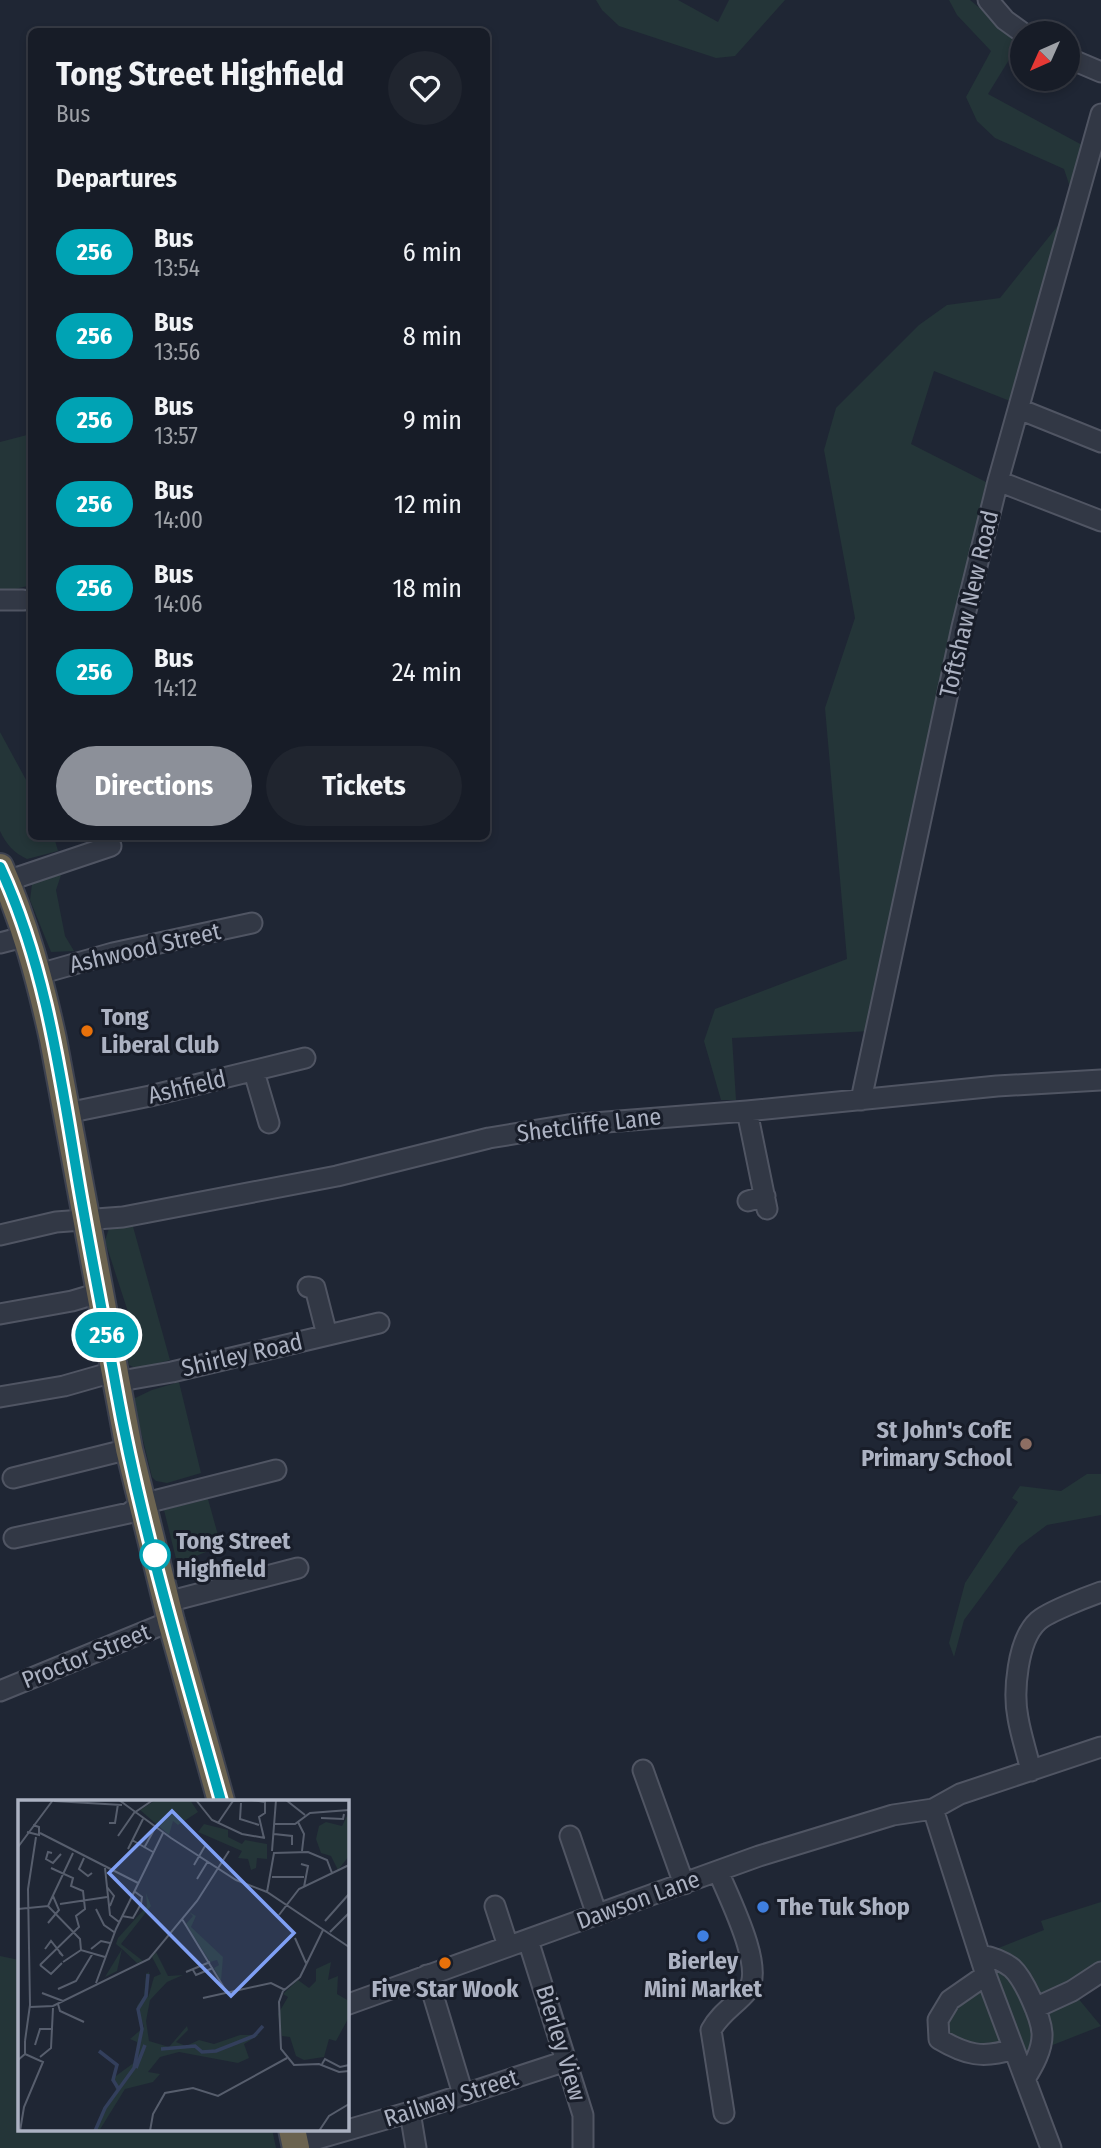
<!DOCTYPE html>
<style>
:root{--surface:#171c27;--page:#20252f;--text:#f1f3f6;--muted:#9ea1a7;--line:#363a44;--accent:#8c9099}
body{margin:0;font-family:"Fira Sans Condensed",sans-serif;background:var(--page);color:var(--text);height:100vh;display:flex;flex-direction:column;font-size:26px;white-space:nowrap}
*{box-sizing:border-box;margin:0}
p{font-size:23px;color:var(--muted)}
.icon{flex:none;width:38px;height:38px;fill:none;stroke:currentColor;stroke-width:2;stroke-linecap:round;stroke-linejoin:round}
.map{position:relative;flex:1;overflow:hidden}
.panel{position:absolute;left:28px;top:28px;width:462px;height:812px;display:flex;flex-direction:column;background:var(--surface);border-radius:10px;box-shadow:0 4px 10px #0003,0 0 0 2px var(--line)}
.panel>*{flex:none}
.badge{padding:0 14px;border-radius:23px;font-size:24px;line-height:46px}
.needle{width:46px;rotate:225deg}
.controls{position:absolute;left:1010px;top:21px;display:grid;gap:14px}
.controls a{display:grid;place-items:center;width:70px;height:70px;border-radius:50%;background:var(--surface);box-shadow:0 4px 10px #0003,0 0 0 2px var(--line);font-size:35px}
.map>.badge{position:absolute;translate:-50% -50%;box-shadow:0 0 0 4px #fff}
h2{padding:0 28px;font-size:26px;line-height:63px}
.round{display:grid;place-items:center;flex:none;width:74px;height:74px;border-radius:37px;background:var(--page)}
.overview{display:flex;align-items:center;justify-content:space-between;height:119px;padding:0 28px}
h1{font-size:33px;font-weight:700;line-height:52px}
.action{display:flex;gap:14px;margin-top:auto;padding:14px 28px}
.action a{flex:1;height:80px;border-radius:42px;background:var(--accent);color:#fff;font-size:28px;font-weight:700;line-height:80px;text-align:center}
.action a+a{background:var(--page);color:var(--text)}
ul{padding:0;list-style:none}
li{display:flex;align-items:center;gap:21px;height:84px;padding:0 28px}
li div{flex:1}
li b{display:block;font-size:26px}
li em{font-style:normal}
li .badge{min-width:77px;font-weight:700;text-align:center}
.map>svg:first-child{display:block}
</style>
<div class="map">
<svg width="1101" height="2148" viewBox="0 0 1101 2148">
<rect width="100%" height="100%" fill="#1f2634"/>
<path fill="#243538" d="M596,0H678L718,22L729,0H785L735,56L716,58L619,26L602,10Z
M949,0H970L1020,42L988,94L1084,146L1072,193L1064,169L995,138L977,121L966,97L991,51L957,15Z
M1064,218L1010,401L934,371L911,444L986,482L871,1031L732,1038L736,1100H721L704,1041L715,1009L847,959L825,708L855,618L824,450L836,408L919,325L947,305L1000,298Z
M27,435L32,453L31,585L0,593V442Z
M0,732L31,789L32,836L54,837L58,851L27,859C14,853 6,844 0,831Z
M63,869L56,890L65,936L74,951L51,952L30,900L32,884Z
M132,1223L170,1360L137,1369L129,1365L124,1338L128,1312L105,1241L109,1228Z
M179,1382L201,1473L167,1483L156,1481L152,1477L133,1399L152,1390Z
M1087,1474H1101V1515L1047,1525L1019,1546L964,1620L954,1657L949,1643L965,1583L1018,1502L1012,1498L1020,1486L1061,1491Z
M208,1499L221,1546L196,1556L200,1576L187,1580L180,1575L164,1510Z
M1101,1902V1972L1072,1991L1101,2026L1040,2050L1030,2070L1013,2050L939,2039L950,2000L970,1984L981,1955L1044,1930L1041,1921Z
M0,1956L19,1960V2129H272L276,2148H0Z"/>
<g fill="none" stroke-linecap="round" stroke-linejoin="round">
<g stroke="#505563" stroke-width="23">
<path id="minor" d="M988,0L1005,20L1023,33
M1068,58L1101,72
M1019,409L1101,442
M998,481L1101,521
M0,600H23
M7,881L111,846
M0,943L27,936
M39,974L113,953L252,923
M254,1072L269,1123
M861,1100L962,627L998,481L1101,114
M747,1111L767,1209
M67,1113L150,1096L305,1058
M748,1201L765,1196
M0,1235L56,1222L123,1217L337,1176L489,1138L568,1125L747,1111L997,1086L1101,1080
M308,1287L315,1288L327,1335
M0,1314L72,1301L99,1293
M115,1382L172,1372L379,1323
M0,1397L64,1386L113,1372
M13,1478L129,1449
M14,1538L129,1513L142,1504L276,1470
M167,1602L298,1568
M0,1691L171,1621
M643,1770L684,1884
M1031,1771C1027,1753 1021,1736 1018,1718C1013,1693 1017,1640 1038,1621C1048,1612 1087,1597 1101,1592
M933,1809L986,1975L1051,2148
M570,1836L597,1915
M718,1871C728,1896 765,1967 748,1990C736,2005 721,2012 711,2030L724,2113
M495,1906L508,1946
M528,1940L583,2115V2148
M981,1955C992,1957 1003,1961 1012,1968C1024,1979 1041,2017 1042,2033C1043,2049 1033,2066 1025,2079
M427,1975L463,2094
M986,1975L950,2000L938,2020L939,2039C966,2055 983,2059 1013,2049
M346,2005L759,1856L893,1815L933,1809L960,1794L1101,1747
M1035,2008L1072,1991L1101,1972
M410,2112L416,2148
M296,2145L410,2112L566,2061"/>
</g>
<g stroke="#3d4250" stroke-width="30">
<path id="highway" d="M0,867C25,923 40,980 53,1039L129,1449L171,1621L221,1801
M292,2129L296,2148"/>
</g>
<use href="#minor" stroke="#323845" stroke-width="19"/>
<use href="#highway" stroke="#6b6350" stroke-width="26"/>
</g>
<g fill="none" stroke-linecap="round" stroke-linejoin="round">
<g stroke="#fff" stroke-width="16">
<path id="line" d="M0,867C44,962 59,1066 76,1168C88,1241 103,1314 116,1387C141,1527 183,1665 221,1801"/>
</g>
<use href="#line" stroke="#00a3b4" stroke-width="10"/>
</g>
<g fill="#e8710a" stroke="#181d29" stroke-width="2.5">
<circle cx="87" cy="1031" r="7"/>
<circle cx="445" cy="1963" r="7"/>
</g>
<circle fill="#8d6e63" stroke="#181d29" stroke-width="2.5" cx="1026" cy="1444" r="7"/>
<circle fill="#fff" stroke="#00a3b4" stroke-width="3.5" cx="155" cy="1555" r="14"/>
<g fill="#3f7fe0" stroke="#181d29" stroke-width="2.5">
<circle cx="763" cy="1907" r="7"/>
<circle cx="703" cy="1936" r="7"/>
</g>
<g text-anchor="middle" stroke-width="6" stroke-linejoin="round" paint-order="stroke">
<g font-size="24" fill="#acb2c2" stroke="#181d29">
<text transform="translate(969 604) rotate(-77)" y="8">Toftshaw New Road</text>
<text transform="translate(145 948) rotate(-13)" y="8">Ashwood Street</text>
<text transform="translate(187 1087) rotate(-13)" y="8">Ashfield</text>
<text transform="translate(589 1125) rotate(-7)" y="8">Shetcliffe Lane</text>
<text transform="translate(242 1355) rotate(-13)" y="8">Shirley Road</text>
<text transform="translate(86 1656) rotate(-22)" y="8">Proctor Street</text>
<text transform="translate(638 1900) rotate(-20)" y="8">Dawson Lane</text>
<text transform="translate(561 2043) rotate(73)" y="8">Bierley View</text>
<text transform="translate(451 2098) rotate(-18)" y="8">Railway Street</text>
</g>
<g font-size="24" font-weight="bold" fill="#acb2c2" stroke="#181d29" text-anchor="start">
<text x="101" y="1025">Tong<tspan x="101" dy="28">Liberal Club</tspan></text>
<text x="1012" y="1438" text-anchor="end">St John's CofE<tspan x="1012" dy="28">Primary School</tspan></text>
<text x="777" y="1915">The Tuk Shop</text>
<text x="703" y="1969" text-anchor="middle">Bierley<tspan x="703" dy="28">Mini Market</tspan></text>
<text x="445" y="1997" text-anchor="middle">Five Star Wook</text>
</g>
<g font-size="24" font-weight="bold" fill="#acb2c2" stroke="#181d29" text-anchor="start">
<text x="176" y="1549">Tong Street<tspan x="176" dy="28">Highfield</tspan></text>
</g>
</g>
<g transform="translate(18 1800)">
<rect width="331" height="331" fill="#1f2634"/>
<path d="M138,0H172L180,12L160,25L155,21L151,35L122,10ZM331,12V56L320,70L313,56L303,53L298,39L301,26L308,22L324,26ZM186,24L210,30V37L224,44L227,40L249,44V59L239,58L238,68L233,70L230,59L220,58L224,51L180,32ZM128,93L133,106L103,144L125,161L119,163L104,149L99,171L87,177L104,149L98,144L100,138L129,106ZM171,112L178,116L173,127L205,157L203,181L196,168L201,165L199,160L192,162L168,124L175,116ZM138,152L150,176L165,175L149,182L132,200L128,221L131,241L151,247L169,226L170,230L158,242L168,246L181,240L196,244L222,235H241L226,244L231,258L220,263L161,252L142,257L130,272L142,274L135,282L107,289L81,331H76L87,306L99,294L95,278L117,262L119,242L112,239L126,227L119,206L126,196L128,174L131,172L130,198L136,177L143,174L134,157ZM313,162L310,180L320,176L319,194L331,201V217L318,241L311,239L306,257L286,260L278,256L272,237L264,236L260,214L270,197L265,194L280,180L291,188L298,181V169Z" fill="#243538"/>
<path fill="none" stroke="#333f5c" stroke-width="3.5" d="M143,249L177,246L184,252L198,251L236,236L245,226M81,251L99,265L95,280L100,288M118,268L127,245M77,331L87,308L116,268L124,229L120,209L128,196L130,174"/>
<path fill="none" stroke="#575e6d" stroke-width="2" d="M101,0L153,38L218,80L249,92L331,147M178,0L194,20L224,34L247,38M234,0L247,2V13L241,17L246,38M268,0L287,15M36,1L104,5M223,3L222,19L241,25M303,18L325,19L326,14M280,22L286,34L284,51M91,23H97L100,4M200,23L215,1L233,0M257,24H277L292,13L331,10M9,32L21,35V27L15,25M22,33L120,83M256,34L274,36V45M100,36L116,13L135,0M114,40L135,52M0,47L35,0M126,48L137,28M110,49L125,19M254,51L258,0M34,53L30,52L28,59L35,63L43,54M66,58L61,69L70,76L74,73M283,64L290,66L286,87M176,65L187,46M87,68L92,115L101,122M254,77H286M179,79L190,61M89,87L96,96L92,106M249,92L256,53L290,52L309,60L314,73M42,104L89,97M30,106L55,53M0,109L30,106L62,139L63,150M78,109L86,125L96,132M261,115L281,89L331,65M104,116L115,118L123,104L124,97L116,91M164,119L208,191M307,121L331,94M30,123L41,110L35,96M305,130L282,177L265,191L261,202L263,249L276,265L301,264L321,272L331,271M312,132L331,113M277,138L288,163M27,149L33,141L45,156L41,152M73,149L83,141L92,143M45,162L63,150L87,157M22,165L61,127L58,116L67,109L65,91L53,86L55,78L33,68M22,165L33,174L44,163M175,170L178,175L195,168M168,172L192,162M78,183L98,129L145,33M40,189L58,181L75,153M24,193L45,201M185,198L253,183L267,190M40,204L42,211L66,222M12,207L35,206L131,159L179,101L211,51M7,241L12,205L10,89L18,37M17,245L22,229H35M22,257L33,248L35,208M0,260L7,254V241M304,264L307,259L322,267L331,265M2,331L6,307L25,262L7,254M132,331L135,314L147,293L175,288L200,296L269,258M301,331L311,316L331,304"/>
<path fill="#7f9ff4" fill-opacity="0.15" stroke="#7f9ff4" stroke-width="3.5" d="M154,11L276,133L213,196L91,73Z"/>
<rect width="331" height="331" fill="none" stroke="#acb2c2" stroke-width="3.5"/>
</g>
</svg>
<div class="controls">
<a><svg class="needle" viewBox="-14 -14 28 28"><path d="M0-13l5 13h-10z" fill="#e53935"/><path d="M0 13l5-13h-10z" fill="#9ea1a7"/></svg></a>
</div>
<b class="badge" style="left:107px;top:1335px;background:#00a3b4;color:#fff">256</b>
<section class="panel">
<div class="overview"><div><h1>Tong Street Highfield</h1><p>Bus</p></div><a class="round"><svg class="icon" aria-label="heart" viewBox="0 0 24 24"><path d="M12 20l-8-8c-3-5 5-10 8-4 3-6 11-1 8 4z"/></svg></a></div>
<h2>Departures</h2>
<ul>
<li><span class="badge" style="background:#00a3b4;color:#fff">256</span><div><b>Bus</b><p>13:54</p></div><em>6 min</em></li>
<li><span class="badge" style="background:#00a3b4;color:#fff">256</span><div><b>Bus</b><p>13:56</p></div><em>8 min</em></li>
<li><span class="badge" style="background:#00a3b4;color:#fff">256</span><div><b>Bus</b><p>13:57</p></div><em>9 min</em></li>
<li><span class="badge" style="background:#00a3b4;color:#fff">256</span><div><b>Bus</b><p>14:00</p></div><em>12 min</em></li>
<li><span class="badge" style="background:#00a3b4;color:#fff">256</span><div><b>Bus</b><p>14:06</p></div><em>18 min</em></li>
<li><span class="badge" style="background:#00a3b4;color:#fff">256</span><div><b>Bus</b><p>14:12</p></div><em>24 min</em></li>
</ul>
<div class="action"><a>Directions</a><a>Tickets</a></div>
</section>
</div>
